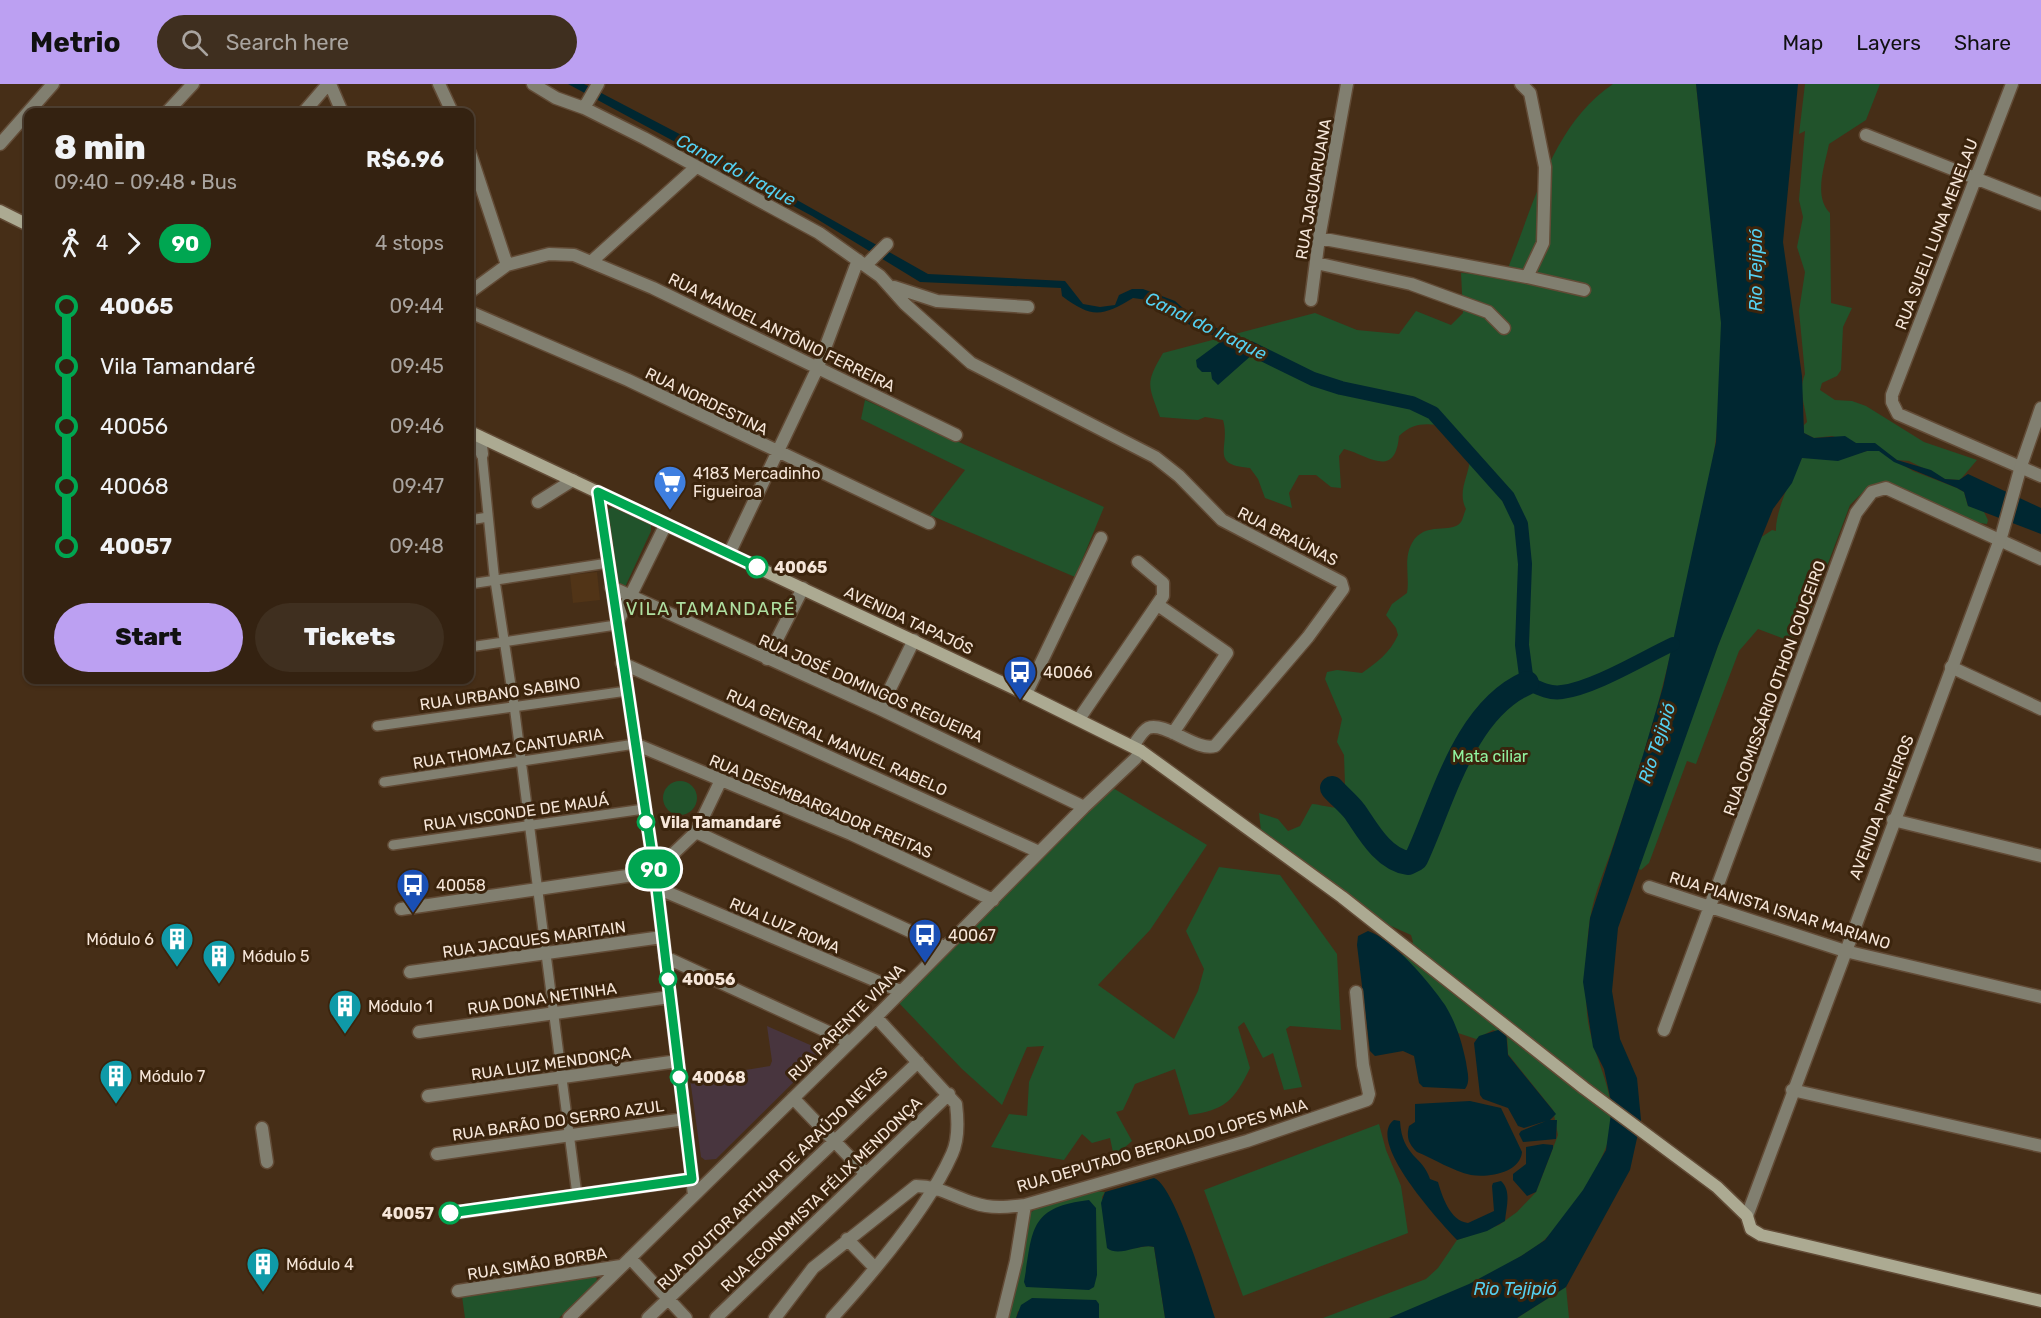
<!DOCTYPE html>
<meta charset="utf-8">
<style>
:root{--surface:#342211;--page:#3f2f1f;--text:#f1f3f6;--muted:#a9a49f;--line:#4e3f31;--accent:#bca0f2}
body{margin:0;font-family:Rubik,sans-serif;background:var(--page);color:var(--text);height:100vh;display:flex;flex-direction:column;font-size:22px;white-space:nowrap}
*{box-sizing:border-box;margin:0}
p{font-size:20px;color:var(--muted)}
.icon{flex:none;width:33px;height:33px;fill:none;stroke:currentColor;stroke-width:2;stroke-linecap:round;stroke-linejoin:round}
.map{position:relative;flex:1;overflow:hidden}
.side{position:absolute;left:24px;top:24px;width:450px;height:576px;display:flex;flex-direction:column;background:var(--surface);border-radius:12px;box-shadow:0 2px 4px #0004,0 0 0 2px var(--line)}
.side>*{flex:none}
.badge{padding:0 12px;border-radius:20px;font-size:21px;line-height:39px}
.map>.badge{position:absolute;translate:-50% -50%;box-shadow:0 0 0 3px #fff}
.legs{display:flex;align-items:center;gap:9px;height:66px;padding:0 30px;font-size:20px}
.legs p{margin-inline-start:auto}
.headline{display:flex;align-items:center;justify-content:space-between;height:102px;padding:0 30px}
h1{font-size:33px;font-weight:800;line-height:45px}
.button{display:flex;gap:12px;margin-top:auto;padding:12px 30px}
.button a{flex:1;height:69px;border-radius:36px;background:var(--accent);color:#111;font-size:24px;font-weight:800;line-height:69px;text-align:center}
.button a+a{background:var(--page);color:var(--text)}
ul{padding:0 30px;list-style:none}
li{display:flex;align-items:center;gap:21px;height:60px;font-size:22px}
li i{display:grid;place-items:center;width:9px;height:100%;margin:0 8px;background:currentColor}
li i::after{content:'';width:15px;height:15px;margin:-8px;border:4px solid;border-radius:50%;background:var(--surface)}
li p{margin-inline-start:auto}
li:first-child i{background:linear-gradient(#0000 50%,currentColor 0)}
li:last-child i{background:linear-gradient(currentColor 50%,#0000 0)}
header{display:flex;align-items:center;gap:36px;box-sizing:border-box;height:84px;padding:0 30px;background:var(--accent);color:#111}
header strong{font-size:28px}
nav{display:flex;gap:33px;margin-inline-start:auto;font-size:21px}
.search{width:420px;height:54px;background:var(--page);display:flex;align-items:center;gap:15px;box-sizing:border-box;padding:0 21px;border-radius:33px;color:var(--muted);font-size:22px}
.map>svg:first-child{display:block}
</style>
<header>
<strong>Metrio</strong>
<div class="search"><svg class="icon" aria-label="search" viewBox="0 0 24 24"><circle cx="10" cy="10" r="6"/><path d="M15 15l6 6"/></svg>Search here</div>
<nav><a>Map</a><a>Layers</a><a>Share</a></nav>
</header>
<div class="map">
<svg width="2041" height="1234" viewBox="0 0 2041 1234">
<rect width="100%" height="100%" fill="#462e17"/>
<path fill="#513417" d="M597,488L600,516L573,519L570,491Z"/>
<path fill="#48353e" d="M767,942L817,964L819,973L716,1075L705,1076L701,1073L690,995L770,982L772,977Z"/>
<path fill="#21532b" d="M1613,0H1696C1704,79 1716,158 1721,237C1727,359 1693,483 1663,600C1650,654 1632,706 1614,759C1606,783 1594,809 1590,835C1586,859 1585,904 1587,929C1591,978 1627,1017 1604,1068C1591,1098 1568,1136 1543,1157C1516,1179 1421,1229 1388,1234C1367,1234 1343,1234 1323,1234L1426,1195L1438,1184L1457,1156L1499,1141L1517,1128L1536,1108L1558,1051L1553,1026L1508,970L1507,950L1493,946L1476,955L1458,949L1444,921L1402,872L1413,858L1411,851L1351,824L1261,747L1259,729L1278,735L1288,747L1300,742L1312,720C1327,721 1342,730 1352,715L1345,701L1344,671L1337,658L1342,635L1325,595L1327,588L1337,586L1362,589C1377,578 1390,569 1398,551L1396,544L1386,531L1392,520L1407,509C1410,493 1403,475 1412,459C1425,436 1451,451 1461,438C1463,435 1464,429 1466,425C1455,404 1475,385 1468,368C1464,359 1452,350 1445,342C1427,339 1413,338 1399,352C1395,396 1368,371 1344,365L1339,372L1341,404L1331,403L1316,391H1299L1289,409L1292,424L1265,414L1258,395L1250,384C1208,381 1231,363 1223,336L1205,333L1198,336L1160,333C1148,300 1145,300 1163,269L1315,229L1357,246L1399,250L1416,227L1451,241L1463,229L1461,189L1497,191L1508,184C1534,120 1553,40 1613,0Z
M1805,0H1880L1866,36L1829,60C1825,81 1813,112 1830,129L1831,219L1852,224L1843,243L1841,286L1837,292L1822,299L1820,306L1835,316L1852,317L1866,322L1924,358L1977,376L1960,396L1945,395L1909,377L1897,376L1871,359H1856L1832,352L1814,354L1804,349V341L1807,338C1805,320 1798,307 1805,290L1799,227L1805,188L1797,163L1803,133L1799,116L1805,47L1799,50Z
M865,316L1104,423L1075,493L930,431L965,386L861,335Z
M1867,367H1880L1913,387L1957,404L1964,408L1968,422L1983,426L1988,436L1987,440L1966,437L1877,401L1867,404L1850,421L1801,551L1787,556L1758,545L1739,567L1696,680L1687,677L1649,779L1641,786L1636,783L1757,456L1772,446L1776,447C1775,428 1792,391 1802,374L1843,373Z
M614,422L651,438V447L625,503L615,498L604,428Z
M663 714a17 17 0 1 1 34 0a17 17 0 1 1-34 0Z
M1113,704L1207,761L1150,846L1098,901L1174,955L1198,907L1204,885L1186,847L1219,783L1280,791L1337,870L1341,946L1290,942L1286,945L1302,1003L1284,1006L1273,969L1263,974L1244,938L1238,943L1250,984C1234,1017 1225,1026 1189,1031L1175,985L1135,1000L1123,1026L1116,1028L1132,1057L1114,1073L1110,1054L1092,1059L1082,1050L1064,1076L991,1063L1009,1030L1027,1032L1029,998L1044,962L1027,963L1002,1021L962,985L899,919Z
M1379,1040L1386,1066L1401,1102L1408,1149L1243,1212L1204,1106Z
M1094,1107L1105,1108L1102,1113L1116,1167L1148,1162L1154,1163L1165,1234H1099V1220L1018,1227L1016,1234H1007L1030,1129L1046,1118Z
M596,1192L597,1197L559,1234H465L462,1212Z
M1566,1203L1569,1234H1517Z"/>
<path fill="#002731" d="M568,0H584L691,56L928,190L1065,197L1083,220L1100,223L1115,221L1119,211L1132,205H1143L1175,217L1194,234L1270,268L1264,275L1253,270L1218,301L1212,295L1211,288H1202L1197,283L1196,276L1223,256L1177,235L1155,217L1133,214C1102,233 1091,234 1062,212L1061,204L920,198L812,132Z
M1696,0H1798L1783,158L1802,292L1804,349L1814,354L1845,352L1856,359H1875L1897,376L1931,386L1945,395L1959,396L1968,390L2041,424V450L1968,422L1964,408L1957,404L1894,378L1879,367H1867L1838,377L1802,374L1792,399L1773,425L1718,562L1618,844L1612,907L1620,955L1637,994L1641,1036L1630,1086L1566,1203L1517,1234H1389L1469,1200L1521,1172L1545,1156L1583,1106L1606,1066L1612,1022L1604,985L1593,963L1583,898L1590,834L1643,671L1663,603L1716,358L1721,239Z
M1368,847C1393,855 1430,899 1445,921C1456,939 1462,958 1466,978C1467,987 1471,997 1465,1005L1423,1003L1419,999L1414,972L1403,967L1375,972L1370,967L1357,861L1358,852Z
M1498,946L1506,947L1508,971L1556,1030L1550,1036H1557L1556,1055L1523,1058L1519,1050L1521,1047L1546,1037L1524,1044L1518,1042L1508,1024L1483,1015L1480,1011L1474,959L1479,952Z
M1470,1017L1501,1024L1522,1068C1520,1089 1488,1094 1471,1091C1453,1087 1434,1075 1417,1068C1409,1060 1406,1054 1409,1042L1415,1038V1020Z
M1394,1036L1400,1037C1402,1073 1423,1072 1430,1095L1438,1098C1442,1112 1450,1137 1468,1139L1494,1127L1492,1102L1493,1099L1501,1097C1512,1107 1506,1124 1505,1137L1487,1147L1457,1156C1440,1138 1365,1057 1394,1036Z
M1543,1060L1553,1061V1064L1536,1108L1527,1112L1513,1096V1090L1526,1080V1063Z
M1154,1094C1174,1100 1207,1210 1215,1234H1165L1154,1163C1140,1159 1119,1174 1107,1164L1101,1119L1105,1108Z
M1089,1116L1096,1124L1097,1191L1094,1203L1089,1206L1026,1203L1024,1198C1033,1147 1028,1123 1089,1116Z
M1032,1214L1096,1216L1099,1220V1234H1016L1021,1221Z"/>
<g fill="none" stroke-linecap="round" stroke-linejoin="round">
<path stroke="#002731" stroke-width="14" d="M1250,264L1313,295L1341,304L1412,319L1433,329L1508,413L1521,440L1525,480L1522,561L1527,599C1538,604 1550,610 1562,608C1594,604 1643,574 1673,560"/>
<path stroke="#002731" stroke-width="24" d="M1332,704C1339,712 1348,719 1355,728C1368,747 1383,775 1408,779L1416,775C1443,717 1464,627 1527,599"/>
<g stroke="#624b36" stroke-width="12">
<path id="pedestrian" d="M482,370L494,490L514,621L577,1111
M470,436L488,433
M470,500L608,479
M470,563L616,541
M377,642L627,607
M384,698L635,660
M393,761L644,725"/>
</g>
<g stroke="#624b36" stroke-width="15">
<path id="minor" d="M330,0L342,28
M439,0L452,28
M533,0L556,14L584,24L644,54L819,149L880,192L905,220L971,279L1155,373L1179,392L1222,436L1341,498L1343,505L1308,553L1215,662C1197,668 1165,637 1148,644C1142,647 1137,657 1133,662
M1521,0L1530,9L1545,83L1543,159L1527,193
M2012,0L1892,311V318L1898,330L2041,392
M584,24L598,0
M167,28L193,0
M304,28L328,0
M1866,51L2041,120
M0,60L53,0
M470,69L507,181
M1319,154L1527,193L1584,206
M592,177L695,84
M1316,179L1411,200L1488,228L1504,244
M866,181L887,160
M894,203L937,217L1028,223
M470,208L507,181L549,170L574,171L653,204L956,351
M1311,216L1319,154L1347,0
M470,228L628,296L929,439
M480,353L482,370
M598,408L657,804L694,1111
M538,418L573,396
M729,470L818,283L858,176
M611,503L880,625L1084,723
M1158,521L1227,569L1173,649
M616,541L666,440
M767,575L803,504
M622,579L1039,768
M1951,583L2041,625
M1026,610L1101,454
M880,625L914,556
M1079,635L1163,512V499L1138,478
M635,660L851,750L993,816
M1893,736L2041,772
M696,748L944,863
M1649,803L1845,867L2041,913
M657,804L900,907
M401,825L654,788L696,748L721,696
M665,873L850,958
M410,888L662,853
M1664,946L1856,429L1872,408L1886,404L2041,475
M419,948L670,913
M1792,1006L2041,1062
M428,1012L678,977
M793,1014L865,1089
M262,1044L267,1078
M437,1070L685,1035
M446,1130L692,1095
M847,1155L875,1184
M630,1174L686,1234
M458,1207L621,1182
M569,1234L876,933L1084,723L1135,675L1141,667
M648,1234L918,978
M716,1234L949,1010
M775,1234L813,1184L916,1102C938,1102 954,1113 974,1119C991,1125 1008,1123 1025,1121L1247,1057L1367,1016L1369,1010L1363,981L1356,908
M832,1234C872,1190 928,1124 952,1070C959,1055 958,1036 956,1020L876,933
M1002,1234L1016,1177L1025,1121"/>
</g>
<g stroke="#624b36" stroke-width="15">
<path id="tertiary" d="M1747,1132L2002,450L2021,382L2041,324"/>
</g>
<g stroke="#624b36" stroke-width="15">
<path id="secondary" d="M0,127L28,141
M470,348L1026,610L1141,667L1342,813L1584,1004L1717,1103L1747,1132L1751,1145L1761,1151L2041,1217"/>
</g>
<use href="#pedestrian" stroke="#817f70" stroke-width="9"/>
<use href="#minor" stroke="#817f70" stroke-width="12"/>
<use href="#tertiary" stroke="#817f70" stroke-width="12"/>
<use href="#secondary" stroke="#acaa92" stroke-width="12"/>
</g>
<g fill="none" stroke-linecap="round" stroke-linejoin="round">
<g stroke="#fff" stroke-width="14">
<path id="line-1" d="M450,1129L692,1095L657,804L598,408L757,483"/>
</g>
<use href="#line-1" stroke="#00a651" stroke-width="9"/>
</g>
<defs>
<g id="supermarket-pin" transform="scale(1.725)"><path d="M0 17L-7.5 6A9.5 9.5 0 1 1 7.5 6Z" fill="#3f7fe0" stroke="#3b240d"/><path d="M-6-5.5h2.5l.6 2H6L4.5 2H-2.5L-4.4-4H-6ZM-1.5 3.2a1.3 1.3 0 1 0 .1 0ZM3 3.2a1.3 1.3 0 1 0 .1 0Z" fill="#fff"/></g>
<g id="bus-pin" transform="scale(1.725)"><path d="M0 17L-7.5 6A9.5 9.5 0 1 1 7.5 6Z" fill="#1a4fb4" stroke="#3b240d"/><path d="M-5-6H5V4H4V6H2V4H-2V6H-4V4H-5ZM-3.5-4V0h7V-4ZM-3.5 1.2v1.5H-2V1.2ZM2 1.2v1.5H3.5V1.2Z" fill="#fff"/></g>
<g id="building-pin" transform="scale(1.725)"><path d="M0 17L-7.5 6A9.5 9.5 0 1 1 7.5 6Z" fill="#0f9aa8" stroke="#3b240d"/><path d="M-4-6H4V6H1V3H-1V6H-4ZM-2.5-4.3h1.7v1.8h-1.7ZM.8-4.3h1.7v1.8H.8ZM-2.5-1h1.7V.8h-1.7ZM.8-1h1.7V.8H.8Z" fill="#fff"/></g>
</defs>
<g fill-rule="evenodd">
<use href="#supermarket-pin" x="670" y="398"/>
<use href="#bus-pin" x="1020" y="588"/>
<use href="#bus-pin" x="413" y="801"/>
<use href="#bus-pin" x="925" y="851"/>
<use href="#building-pin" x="177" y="855"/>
<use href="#building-pin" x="219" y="872"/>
<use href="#building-pin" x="345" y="922"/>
<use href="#building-pin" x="116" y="992"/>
<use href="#building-pin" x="263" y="1180"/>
</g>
<g fill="#fff" stroke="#00a651" stroke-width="3">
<circle cx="757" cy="483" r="10"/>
<circle cx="646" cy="738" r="8"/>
<circle cx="668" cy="895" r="8"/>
<circle cx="679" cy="993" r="8"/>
<circle cx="450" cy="1129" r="10"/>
</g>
<g text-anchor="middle" stroke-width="6" stroke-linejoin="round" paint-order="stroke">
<g font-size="16" fill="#f6e6d9" stroke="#3b240d">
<text transform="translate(1313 105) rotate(-80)" y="6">RUA JAGUARUANA</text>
<text transform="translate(1936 150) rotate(-69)" y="6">RUA SUELI LUNA MENELAU</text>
<text transform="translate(782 248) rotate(26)" y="6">RUA MANOEL ANTÔNIO FERREIRA</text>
<text transform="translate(707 317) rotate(26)" y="6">RUA NORDESTINA</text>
<text transform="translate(1288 452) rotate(27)" y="6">RUA BRAÚNAS</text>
<text transform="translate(909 536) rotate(25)" y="6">AVENIDA TAPAJÓS</text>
<text transform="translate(871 604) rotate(24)" y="6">RUA JOSÉ DOMINGOS REGUEIRA</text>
<text transform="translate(1774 604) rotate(-70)" y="6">RUA COMISSÁRIO OTHON COUCEIRO</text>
<text transform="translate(500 609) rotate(-8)" y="6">RUA URBANO SABINO</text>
<text transform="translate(837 658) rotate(24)" y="6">RUA GENERAL MANUEL RABELO</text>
<text transform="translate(508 664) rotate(-9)" y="6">RUA THOMAZ CANTUARIA</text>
<text transform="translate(821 722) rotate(23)" y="6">RUA DESEMBARGADOR FREITAS</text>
<text transform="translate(1881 723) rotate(-69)" y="6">AVENIDA PINHEIROS</text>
<text transform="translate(516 728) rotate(-8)" y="6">RUA VISCONDE DE MAUÁ</text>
<text transform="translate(1780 826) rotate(17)" y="6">RUA PIANISTA ISNAR MARIANO</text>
<text transform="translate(785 841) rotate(23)" y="6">RUA LUIZ ROMA</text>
<text transform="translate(534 855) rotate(-8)" y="6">RUA JACQUES MARITAIN</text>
<text transform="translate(542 914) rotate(-8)" y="6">RUA DONA NETINHA</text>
<text transform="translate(846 938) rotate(-45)" y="6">RUA PARENTE VIANA</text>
<text transform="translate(551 979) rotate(-8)" y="6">RUA LUIZ MENDONÇA</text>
<text transform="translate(558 1036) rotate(-8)" y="6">RUA BARÃO DO SERRO AZUL</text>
<text transform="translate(1162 1061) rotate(-16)" y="6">RUA DEPUTADO BEROALDO LOPES MAIA</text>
<text transform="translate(772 1094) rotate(-44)" y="6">RUA DOUTOR ARTHUR DE ARAÚJO NEVES</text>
<text transform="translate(821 1110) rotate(-44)" y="6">RUA ECONOMISTA FÉLIX MENDONÇA</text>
<text transform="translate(537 1179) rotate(-9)" y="6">RUA SIMÃO BORBA</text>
</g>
<g font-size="16" fill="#f6e6d9" stroke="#3b240d" text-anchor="start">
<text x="693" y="395">4183 Mercadinho<tspan x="693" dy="18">Figueiroa</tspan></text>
<text x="1043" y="594">40066</text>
<text x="436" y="807">40058</text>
<text x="948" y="857">40067</text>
<text x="154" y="861" text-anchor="end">Módulo 6</text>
<text x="242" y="878">Módulo 5</text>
<text x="368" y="928">Módulo 1</text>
<text x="139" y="998">Módulo 7</text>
<text x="286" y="1186">Módulo 4</text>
</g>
<g font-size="16" font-weight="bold" fill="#f6e6d9" stroke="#3b240d" text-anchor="start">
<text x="774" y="489">40065</text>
<text x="660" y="744">Vila Tamandaré</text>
<text x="682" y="901">40056</text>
<text x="692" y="999">40068</text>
<text x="434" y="1135" text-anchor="end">40057</text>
</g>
<g font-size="16" fill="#91f3a0" stroke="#3b240d">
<text x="1490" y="678">Mata ciliar</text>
</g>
<g font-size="18" font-style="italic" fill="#54d0f1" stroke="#3b240d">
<text transform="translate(736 86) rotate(28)" y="6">Canal do Iraque</text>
<text transform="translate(1756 186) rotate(-90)" y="6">Rio Tejipió</text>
<text transform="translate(1206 242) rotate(26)" y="6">Canal do Iraque</text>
<text transform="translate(1657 659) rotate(-72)" y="6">Rio Tejipió</text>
<text x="1515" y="1211">Rio Tejipió</text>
</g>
<g font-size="18" letter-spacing="1.5" fill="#afe0a1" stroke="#3b240d">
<text x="711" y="531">VILA TAMANDARÉ</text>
</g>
</g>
</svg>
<b class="badge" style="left:654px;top:785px;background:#00a651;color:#fff">90</b>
<section class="side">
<div class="headline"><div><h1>8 min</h1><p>09:40 – 09:48 · Bus</p></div><b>R$6.96</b></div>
<div class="legs"><svg class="icon" aria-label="walk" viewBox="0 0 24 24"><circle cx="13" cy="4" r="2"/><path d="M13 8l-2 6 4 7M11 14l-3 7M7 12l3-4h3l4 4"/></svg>4<svg class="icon" aria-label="forward" viewBox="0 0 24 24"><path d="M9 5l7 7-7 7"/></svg><b class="badge" style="background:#00a651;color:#fff">90</b><p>4 stops</p></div>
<ul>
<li><i style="color:#00a651"></i><b>40065</b><p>09:44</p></li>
<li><i style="color:#00a651"></i><span>Vila Tamandaré</span><p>09:45</p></li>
<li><i style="color:#00a651"></i><span>40056</span><p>09:46</p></li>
<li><i style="color:#00a651"></i><span>40068</span><p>09:47</p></li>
<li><i style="color:#00a651"></i><b>40057</b><p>09:48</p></li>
</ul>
<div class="button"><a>Start</a><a>Tickets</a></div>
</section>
</div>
